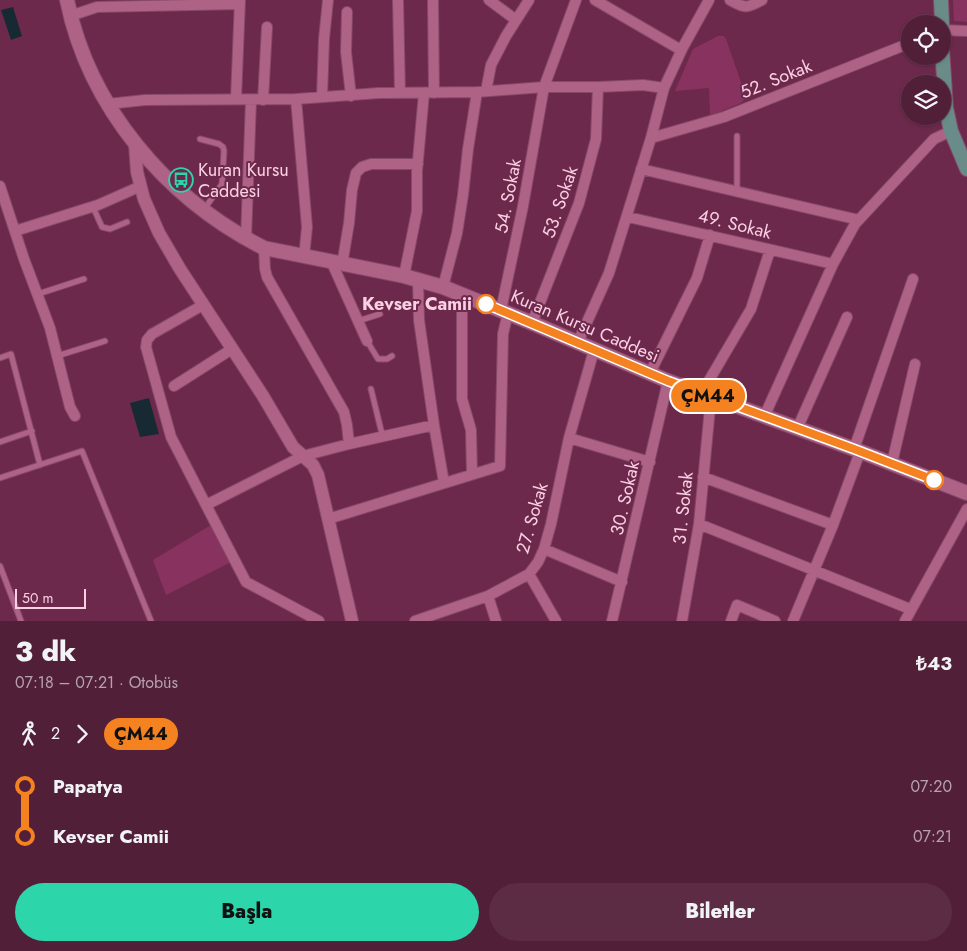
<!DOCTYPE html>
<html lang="tr">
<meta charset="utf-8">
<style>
:root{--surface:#521f39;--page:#5c2c44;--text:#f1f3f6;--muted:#b5a2ae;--line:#683d53;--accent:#2dd5ab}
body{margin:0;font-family:Jost,sans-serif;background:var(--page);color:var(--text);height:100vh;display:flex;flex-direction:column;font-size:19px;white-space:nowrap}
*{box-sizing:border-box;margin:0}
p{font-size:16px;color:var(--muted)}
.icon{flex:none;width:28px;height:28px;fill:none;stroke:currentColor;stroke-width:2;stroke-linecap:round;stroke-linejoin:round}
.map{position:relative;height:621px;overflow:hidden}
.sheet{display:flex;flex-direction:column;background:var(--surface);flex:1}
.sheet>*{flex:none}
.badge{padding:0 10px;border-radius:16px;font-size:18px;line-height:32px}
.buttons{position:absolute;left:901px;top:15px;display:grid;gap:10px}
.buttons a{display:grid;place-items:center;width:50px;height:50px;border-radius:50%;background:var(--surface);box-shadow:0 1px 4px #0004,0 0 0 1px var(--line);font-size:25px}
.scale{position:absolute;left:15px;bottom:12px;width:71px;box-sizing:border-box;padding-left:5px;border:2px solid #fad0e2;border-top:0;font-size:14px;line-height:18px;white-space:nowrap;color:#fad0e2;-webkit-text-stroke:4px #6d294c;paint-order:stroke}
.map>.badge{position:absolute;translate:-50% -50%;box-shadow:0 0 0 2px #fff}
.legs{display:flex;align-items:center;gap:8px;height:55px;padding:0 15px;font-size:16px}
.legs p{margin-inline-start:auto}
.headline{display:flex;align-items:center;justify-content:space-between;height:85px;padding:0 15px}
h1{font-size:28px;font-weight:800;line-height:38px}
.button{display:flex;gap:10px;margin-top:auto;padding:10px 15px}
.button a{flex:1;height:58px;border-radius:30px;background:var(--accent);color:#111;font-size:20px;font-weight:800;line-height:58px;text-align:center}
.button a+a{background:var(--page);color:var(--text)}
ul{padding:0 15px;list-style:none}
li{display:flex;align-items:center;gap:18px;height:50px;font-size:19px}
li i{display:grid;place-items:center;width:8px;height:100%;margin:0 6px;background:currentColor}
li i::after{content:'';width:12px;height:12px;margin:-6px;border:4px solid;border-radius:50%;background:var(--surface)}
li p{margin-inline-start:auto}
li:first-child i{background:linear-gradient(#0000 50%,currentColor 0)}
li:last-child i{background:linear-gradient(currentColor 50%,#0000 0)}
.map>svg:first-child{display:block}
</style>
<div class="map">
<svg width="967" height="621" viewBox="0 0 967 621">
<rect width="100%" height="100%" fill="#6d294c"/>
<path fill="#88325f" d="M953,0H967V22L954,21Z
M718,36H724L726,39L745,94V99L741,103L710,116L709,88L675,91L693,49Z
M211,525L231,562L166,595L153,560Z"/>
<path fill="#172a34" d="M13,7L22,36L11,40L1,10Z
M149,398L159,434L140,437L130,403Z"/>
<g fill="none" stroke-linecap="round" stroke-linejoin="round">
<g stroke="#86496a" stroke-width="7">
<path id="service" d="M737,136V191
M200,139L219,144L223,147L224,151L222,184L205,208
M93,207L102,227L110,229L127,222
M38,294L84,279
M358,321L380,314
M367,341L378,359H387L392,356
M57,356L105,341
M0,358L11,354L40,465
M371,389L381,430L384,436
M0,442L32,431
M0,478L82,451L151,621
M0,566L21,621"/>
</g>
<g stroke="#86496a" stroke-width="12">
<path id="minor" d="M398,0L400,93
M433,0L434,93
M489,0L516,20
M595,0L681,50
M730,0C745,9 748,8 762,0
M347,12L346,52L351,96
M70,16L97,7L240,4
M942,30L967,31
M486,91L491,65L506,36L529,0
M322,97L324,39L328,0
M236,99L240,0
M296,99L307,227L304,257
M263,100L267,27
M108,104L145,100L296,99L379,93L477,92L544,87H598L643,85L664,88L683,47L709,0
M651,138L724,117L910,43
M641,169L859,220
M0,186L24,259L50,328L70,407L75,416
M628,217L833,264
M15,231L98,205L141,186
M246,239L251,100
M264,248L265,269L267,277L344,412L347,425L349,444L303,456L206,505L246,582L319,621
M332,263L367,341
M342,265L349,223L352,190L356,173L362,167L371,164H418
M404,276L417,211V171L424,93
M443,287L457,233L463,195L468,149L477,92
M462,295V399L471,430L472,474
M203,305L152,334L147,340L146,347L171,437L206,505
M501,310L523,206L544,87L576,0
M532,323L579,203L596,139L598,87
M578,342L609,273L651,138L664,88
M650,373L697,278L710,235
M174,386L232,349
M701,394L751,309L770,250
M764,417L833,264L855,224L934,139L951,131
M434,425L444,483
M797,429L847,317
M569,438L650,462
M349,444L434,425L419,320L418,280
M854,449L913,279
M892,463L915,364
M703,477L833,525
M328,519L500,466L503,334L508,313
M699,524L910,609
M544,549L622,582
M529,574L556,621
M488,596L496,621
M415,621L488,596L529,574L538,562L544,549L551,524L569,438L594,350
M612,621L668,381
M682,621L699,524L711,397
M731,621L737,605L775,621
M793,621L833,525L860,452
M905,621L967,509"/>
</g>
<g stroke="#86496a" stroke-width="14">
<path id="tertiary" d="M135,145L137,172L144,199L159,233L180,269L263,396L293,447L313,465L318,475L352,621"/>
</g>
<g stroke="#86496a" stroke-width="16">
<path id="secondary" d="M67,0C89,108 167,199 264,248L404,276L443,287L532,323L668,381L854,449L967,493"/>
</g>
<g stroke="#86496a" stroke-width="16">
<path id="primary" d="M941,0L942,24
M942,48L946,108L951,131L967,169"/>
</g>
<use href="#service" stroke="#ae6386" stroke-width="5"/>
<use href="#minor" stroke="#ae6386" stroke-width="10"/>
<use href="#tertiary" stroke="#ae6386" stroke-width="12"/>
<use href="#secondary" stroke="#ae6386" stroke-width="14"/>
<use href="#primary" stroke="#6a8c88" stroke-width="14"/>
</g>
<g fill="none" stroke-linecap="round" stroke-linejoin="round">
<g stroke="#fff" stroke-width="11">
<path id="line-1" d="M486,304L668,381L854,449L934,480"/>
</g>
<use href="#line-1" stroke="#f58220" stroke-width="8"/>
</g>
<defs>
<g id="bus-ring" transform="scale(1.25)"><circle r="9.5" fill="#6d294c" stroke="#2dd5ab" stroke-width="1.5"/><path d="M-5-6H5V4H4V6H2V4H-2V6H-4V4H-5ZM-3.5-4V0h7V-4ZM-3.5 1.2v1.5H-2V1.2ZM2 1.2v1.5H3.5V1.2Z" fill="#2dd5ab"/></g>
</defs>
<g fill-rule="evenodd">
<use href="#bus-ring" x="181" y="180"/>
</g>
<g fill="#fff" stroke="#f58220" stroke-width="2.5">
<circle cx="486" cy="304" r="9"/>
<circle cx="934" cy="480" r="9"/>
</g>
<g text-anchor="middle" stroke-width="4" stroke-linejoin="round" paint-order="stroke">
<g font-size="18" fill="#fad0e2" stroke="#6d294c">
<text transform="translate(776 79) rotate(-22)" y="6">52. Sokak</text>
<text transform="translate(508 196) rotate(-79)" y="6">54. Sokak</text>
<text transform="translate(560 202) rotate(-71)" y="6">53. Sokak</text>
<text transform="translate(735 224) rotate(14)" y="6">49. Sokak</text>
<text transform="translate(585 326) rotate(23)" y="6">Kuran Kursu Caddesi</text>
<text transform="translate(625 498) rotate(-77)" y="6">30. Sokak</text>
<text transform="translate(683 508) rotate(-84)" y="6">31. Sokak</text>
<text transform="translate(532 518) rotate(-74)" y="6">27. Sokak</text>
</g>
<g font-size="18" fill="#fad0e2" stroke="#6d294c" text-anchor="start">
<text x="198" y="176">Kuran Kursu<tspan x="198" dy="21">Caddesi</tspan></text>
</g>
<g font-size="18" font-weight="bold" fill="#fad0e2" stroke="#6d294c" text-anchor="end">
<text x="472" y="310">Kevser Camii</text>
</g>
</g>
</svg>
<div class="buttons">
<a><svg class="icon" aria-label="locate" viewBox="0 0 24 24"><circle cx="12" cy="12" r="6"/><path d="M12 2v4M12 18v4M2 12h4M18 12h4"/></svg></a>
<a><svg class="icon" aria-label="layers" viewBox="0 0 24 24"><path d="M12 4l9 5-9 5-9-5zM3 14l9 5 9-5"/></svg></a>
</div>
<div class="scale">50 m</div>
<b class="badge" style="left:708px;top:396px;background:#f58220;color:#111">ÇM44</b>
</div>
<section class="sheet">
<div class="headline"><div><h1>3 dk</h1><p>07:18 – 07:21 · Otobüs</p></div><b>₺43</b></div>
<div class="legs"><svg class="icon" aria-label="walk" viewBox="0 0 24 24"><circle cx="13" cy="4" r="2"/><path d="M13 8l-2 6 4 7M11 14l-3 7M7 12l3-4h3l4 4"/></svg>2<svg class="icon" aria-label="forward" viewBox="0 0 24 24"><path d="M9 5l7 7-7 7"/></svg><b class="badge" style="background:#f58220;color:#111">ÇM44</b></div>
<ul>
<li><i style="color:#f58220"></i><b>Papatya</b><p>07:20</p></li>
<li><i style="color:#f58220"></i><b>Kevser Camii</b><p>07:21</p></li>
</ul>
<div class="button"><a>Başla</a><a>Biletler</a></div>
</section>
